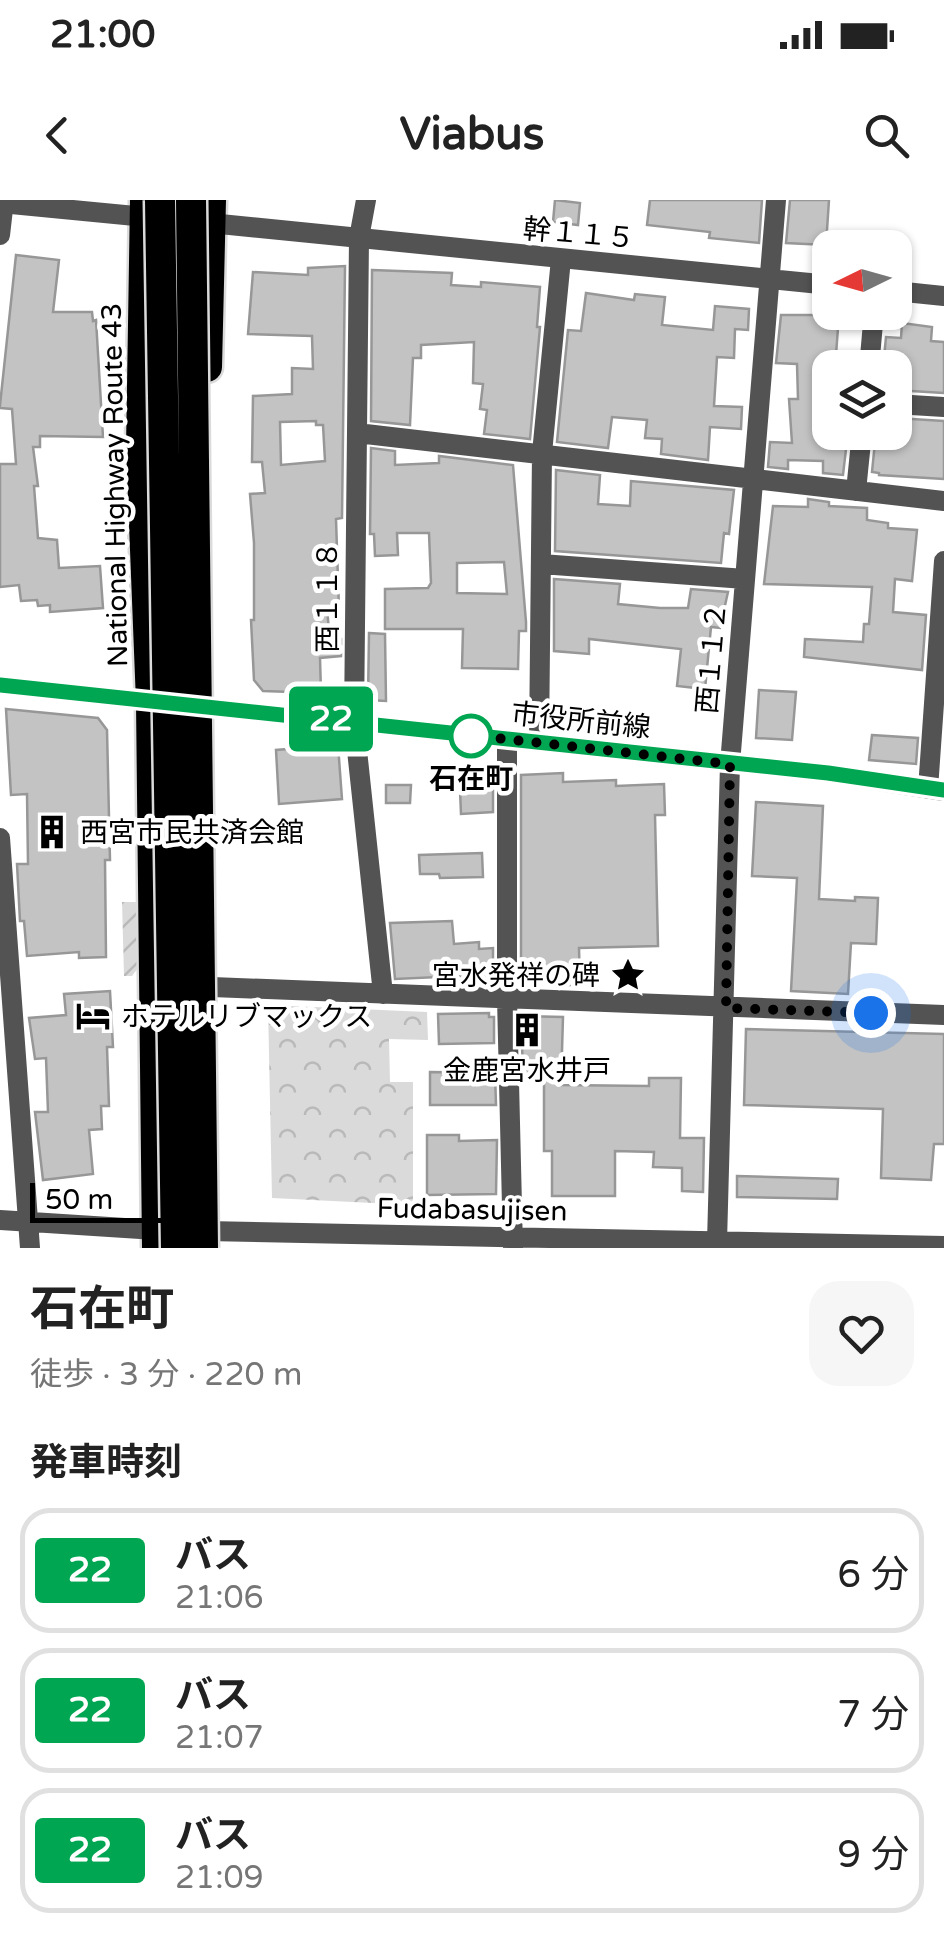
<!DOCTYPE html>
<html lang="ja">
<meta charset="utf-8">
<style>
:root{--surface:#fff;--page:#f6f6f6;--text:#222;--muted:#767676;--line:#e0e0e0}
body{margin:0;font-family:"Varela Round","Noto Sans JP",sans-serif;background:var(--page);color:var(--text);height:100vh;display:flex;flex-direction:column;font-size:38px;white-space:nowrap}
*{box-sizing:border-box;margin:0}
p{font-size:32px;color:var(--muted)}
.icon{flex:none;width:55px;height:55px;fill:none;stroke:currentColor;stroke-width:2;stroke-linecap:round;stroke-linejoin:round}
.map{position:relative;height:1048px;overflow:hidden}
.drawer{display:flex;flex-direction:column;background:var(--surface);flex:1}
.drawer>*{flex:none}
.badge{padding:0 20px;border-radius:8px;font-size:35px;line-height:65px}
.needle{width:65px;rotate:265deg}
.buttons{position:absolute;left:812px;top:30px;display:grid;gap:20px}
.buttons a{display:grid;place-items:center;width:100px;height:100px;border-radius:20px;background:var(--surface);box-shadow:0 2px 8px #0004;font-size:50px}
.scale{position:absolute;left:30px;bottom:25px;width:150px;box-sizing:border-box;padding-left:10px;border:5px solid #000;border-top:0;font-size:28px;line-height:35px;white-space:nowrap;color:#000;-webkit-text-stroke:8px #fff;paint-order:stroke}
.you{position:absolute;width:50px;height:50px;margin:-25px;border:8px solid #fff;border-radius:50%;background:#1a73e8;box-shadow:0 0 0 15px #1a73e833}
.map>.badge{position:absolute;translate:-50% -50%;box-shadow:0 0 0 5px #fff}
h2{padding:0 30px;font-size:38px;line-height:90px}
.round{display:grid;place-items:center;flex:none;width:105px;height:105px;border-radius:30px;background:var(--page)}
.head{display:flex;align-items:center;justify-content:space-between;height:170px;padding:0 30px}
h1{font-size:48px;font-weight:700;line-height:75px}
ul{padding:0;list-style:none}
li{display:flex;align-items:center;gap:30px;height:125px;margin:0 20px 15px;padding:0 10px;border:5px solid var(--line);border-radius:30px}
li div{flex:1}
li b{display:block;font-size:38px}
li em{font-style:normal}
li .badge{min-width:110px;font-weight:700;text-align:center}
.status{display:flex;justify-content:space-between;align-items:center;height:70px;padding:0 50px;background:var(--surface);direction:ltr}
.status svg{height:28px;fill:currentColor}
header{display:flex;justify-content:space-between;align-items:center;height:130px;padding:0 30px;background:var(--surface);font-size:45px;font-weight:700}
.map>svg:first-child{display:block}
</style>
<div class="status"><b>21:00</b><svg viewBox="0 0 49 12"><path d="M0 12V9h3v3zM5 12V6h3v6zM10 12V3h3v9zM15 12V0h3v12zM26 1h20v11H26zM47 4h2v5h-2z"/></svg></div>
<header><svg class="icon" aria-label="back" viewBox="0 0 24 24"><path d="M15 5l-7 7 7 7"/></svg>Viabus<svg class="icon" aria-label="search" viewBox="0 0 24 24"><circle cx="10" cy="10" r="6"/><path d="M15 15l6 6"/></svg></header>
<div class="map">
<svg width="944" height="1048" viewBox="0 0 944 1048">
<defs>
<pattern id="park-crowns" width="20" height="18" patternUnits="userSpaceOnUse" patternTransform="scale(2.5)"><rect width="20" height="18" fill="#dadada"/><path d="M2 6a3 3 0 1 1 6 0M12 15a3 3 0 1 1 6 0" fill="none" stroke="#b9b9b9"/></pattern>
<pattern id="garden-furrows" width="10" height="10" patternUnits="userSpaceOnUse" patternTransform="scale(2.5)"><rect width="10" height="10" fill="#dadada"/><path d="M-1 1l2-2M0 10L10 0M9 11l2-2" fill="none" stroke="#b9b9b9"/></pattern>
</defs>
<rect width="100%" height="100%" fill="#fff"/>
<path fill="url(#park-crowns)" d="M268,805L427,812L428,840L389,839L390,882H413V1005L272,998Z"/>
<path fill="url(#garden-furrows)" d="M122,702H137L142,706L144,760L132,776H124Z"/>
<path fill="#c3c3c3" stroke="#979797" stroke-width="2.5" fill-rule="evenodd" d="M555,0L580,3L578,25L553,22Z
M650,0H762L759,43L709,38L710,32L647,25Z
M790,0H829L826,45L786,43Z
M16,55L59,60L53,112H92L93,121L96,120L103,237L40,236V247H33L38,286H34L38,338L57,340L59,368L100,366L103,408L50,412V405L38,406L37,400L21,401L19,385L0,387V264H16L12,209L0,208V205Z
M345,66L342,318L336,319L339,409H327L330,440L341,439V456L320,458L321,493L263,491L254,480L251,420H254V343L250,294L265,293L262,262H252L253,196L292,194V168L313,169L312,136L248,134L253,72L308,75V68ZM316,221V225H323L325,261L281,265L280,222Z
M372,70L452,73L451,85L481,87V82L540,87L537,127H540L530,239L484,234L487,210L480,209L483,184L473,183L474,142L421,145V158H413L410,225L371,221Z
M586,93L634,100L635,94L665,97L662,125L713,130L715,106L749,109L748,130L735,129L734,158L717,157L714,206L742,207L741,229L710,227L708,260L661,254L662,239L645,238L647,220L612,217L608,248L557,242L568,130L581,131Z
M781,115H832L831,128H838L835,168H830V232H848L843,275L823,273V261L788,260V269L768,267L770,242L792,243L789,199H798L797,164L776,163Z
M902,123L932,127L931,141L944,142V193L895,190V168H883L886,137L901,138Z
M896,218L944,221V279L879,275V273L872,272L876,232H895Z
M371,248L395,251V265L439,263V256L513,265L526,422V431H519L518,469L462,468L463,429H385V389L428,388L431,383L429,333H397L398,355L375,356L374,334H370ZM504,362L507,394L457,393V363Z
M556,270L600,275L598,304L630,306L631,281L734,290L729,334L724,333L721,363L555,351Z
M808,299L829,302V306L867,308V320L888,323V328L917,330L912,381L895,379L893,412L926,415L922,470L804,457L805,439L863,442L864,424H869L872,387L764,384L773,306L808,307Z
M554,379L620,384L618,404L660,408H688L691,389L728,392L720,428L711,427L705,489L677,486L681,449L589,439V454L554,451Z
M369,433L385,434L386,501L368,500Z
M759,490L796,492L792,540L756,538Z
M6,509L98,518L107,530L110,660H105L106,757L79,758V752L27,756L24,721H20L17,664H28L27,594L11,595Z
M872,535L918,538L916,564L869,560Z
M338,545L342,599L279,604L276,550Z
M563,573V582L616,580V586L664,584L665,615H655L658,746L579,748L580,785H553L552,770L521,771V575Z
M386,585H411L410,603H386Z
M493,589V612L461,614L460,590Z
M756,602L823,606L819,699L855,701V697L878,698L876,744L851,743L848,794L791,791L797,678L752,676Z
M482,653L483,677L440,678L439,674H420L419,655Z
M452,721L454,744L479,742V749L493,748V783H461V776L395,779L390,723Z
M110,791L113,847H107L109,906H101L102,929L89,930L93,974L43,980L35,912H48L46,858L35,859L29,818L66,815L64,794Z
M489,813V817H494V843L439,844L438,814Z
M521,816L563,817L561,885L649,886V878H681L680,938H704L703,992L682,991V968L653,967L654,952L615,951V996H552V951H544V872L523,873Z
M746,829L944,834V944H934L931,980L881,978L883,909L744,905Z
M430,872L495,873L496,905H430Z
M427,935H459V941L497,940L496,994L427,995Z
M737,976L838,979L837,999L737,997Z"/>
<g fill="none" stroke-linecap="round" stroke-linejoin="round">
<g stroke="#dbdbdb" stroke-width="35">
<path id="highway" d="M145,0L141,248L151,502L157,1048
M207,167L211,0"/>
</g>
<path stroke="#535353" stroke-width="20" d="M366,0L359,38L354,522L383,794
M0,3L156,18
M200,22L830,85
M0,35L4,0
M895,91L944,96
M869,168L874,112
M895,204L944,207
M357,233L944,301
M856,291L862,232
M541,364L745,379
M0,485L829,573L944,591
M507,540V798L513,1048
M539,543L542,253L561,59
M928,589L944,361
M0,638L30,1048
M212,787L944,815
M0,1020L156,1030L944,1046
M717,1042L730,564L776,0"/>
<use href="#highway" stroke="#000" stroke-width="30"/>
<g stroke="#dbdbdb" stroke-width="35" stroke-linecap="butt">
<path id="highway-bridge" d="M160,0L176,1048
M191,0L203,1048"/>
</g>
<use href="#highway-bridge" stroke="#000" stroke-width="30"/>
</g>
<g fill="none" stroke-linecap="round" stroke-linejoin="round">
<g stroke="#fff" stroke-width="22">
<path id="line" d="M0,485L828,573L944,590"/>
</g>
<use href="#line" stroke="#00a651" stroke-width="15"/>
<path stroke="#000" stroke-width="10" stroke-dasharray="0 18" d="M471,536L468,535L730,564L726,808L871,813"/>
</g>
<defs>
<g id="building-bare" transform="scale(2.7)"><path d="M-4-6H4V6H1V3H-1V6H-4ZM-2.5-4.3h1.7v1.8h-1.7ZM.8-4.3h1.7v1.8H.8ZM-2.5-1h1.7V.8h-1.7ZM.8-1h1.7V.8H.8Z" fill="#000" stroke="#fff" stroke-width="2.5" paint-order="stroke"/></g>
<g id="sight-bare" transform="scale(2.7)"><path d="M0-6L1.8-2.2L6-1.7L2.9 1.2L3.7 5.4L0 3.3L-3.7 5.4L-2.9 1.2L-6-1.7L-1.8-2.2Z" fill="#000" stroke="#fff" stroke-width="2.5" paint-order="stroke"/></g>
<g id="hotel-bare" transform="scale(2.7)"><path d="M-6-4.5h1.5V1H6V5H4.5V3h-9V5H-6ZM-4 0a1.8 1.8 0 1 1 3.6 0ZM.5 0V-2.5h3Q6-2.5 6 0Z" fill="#000" stroke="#fff" stroke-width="2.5" paint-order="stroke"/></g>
</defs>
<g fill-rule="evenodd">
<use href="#building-bare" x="52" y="632"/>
<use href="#sight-bare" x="628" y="775"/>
<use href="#hotel-bare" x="93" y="816"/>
<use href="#building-bare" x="527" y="830"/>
</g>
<circle fill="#fff" stroke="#00a651" stroke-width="5" cx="471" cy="536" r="20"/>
<g text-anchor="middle" stroke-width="9" stroke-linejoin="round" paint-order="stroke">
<g font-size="28" fill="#000" stroke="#fff">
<text transform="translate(579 33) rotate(5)" y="10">幹１１５</text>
<text transform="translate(114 285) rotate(-91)" y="10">National Highway Route 43</text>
<text transform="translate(327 397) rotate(-90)" y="10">西１１８</text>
<text transform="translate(711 458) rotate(-85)" y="10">西１１２</text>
<text transform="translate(581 520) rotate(6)" y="10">市役所前線</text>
<text transform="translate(472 1009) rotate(1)" y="10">Fudabasujisen</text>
</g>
<g font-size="28" font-weight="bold" fill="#000" stroke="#fff">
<text x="471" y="588">石在町</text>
</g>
<g font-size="28" fill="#000" stroke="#fff" text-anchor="start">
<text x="80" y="642">西宮市民共済会館</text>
<text x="600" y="785" text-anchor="end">宮水発祥の碑</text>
<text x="121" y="826">ホテルリブマックス</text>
<text x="527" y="880" text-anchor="middle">金鹿宮水井戸</text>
</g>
</g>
</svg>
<div class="buttons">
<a><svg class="needle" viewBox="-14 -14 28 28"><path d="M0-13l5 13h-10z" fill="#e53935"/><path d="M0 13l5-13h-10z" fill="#767676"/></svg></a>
<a><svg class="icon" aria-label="layers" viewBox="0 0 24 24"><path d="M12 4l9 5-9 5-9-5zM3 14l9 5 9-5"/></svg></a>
</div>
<div class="scale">50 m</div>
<div class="you" style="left:871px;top:813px"></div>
<b class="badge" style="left:331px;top:519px;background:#00a651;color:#fff">22</b>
</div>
<section class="drawer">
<div class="head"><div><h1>石在町</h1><p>徒歩 · 3 分 · 220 m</p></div><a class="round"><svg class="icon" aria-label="heart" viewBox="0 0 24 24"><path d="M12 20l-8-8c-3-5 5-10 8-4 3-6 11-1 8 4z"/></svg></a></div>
<h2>発車時刻</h2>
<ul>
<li><span class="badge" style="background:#00a651;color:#fff">22</span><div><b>バス</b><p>21:06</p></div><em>6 分</em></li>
<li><span class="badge" style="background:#00a651;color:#fff">22</span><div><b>バス</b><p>21:07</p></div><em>7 分</em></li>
<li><span class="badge" style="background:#00a651;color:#fff">22</span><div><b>バス</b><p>21:09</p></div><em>9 分</em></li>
</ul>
</section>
